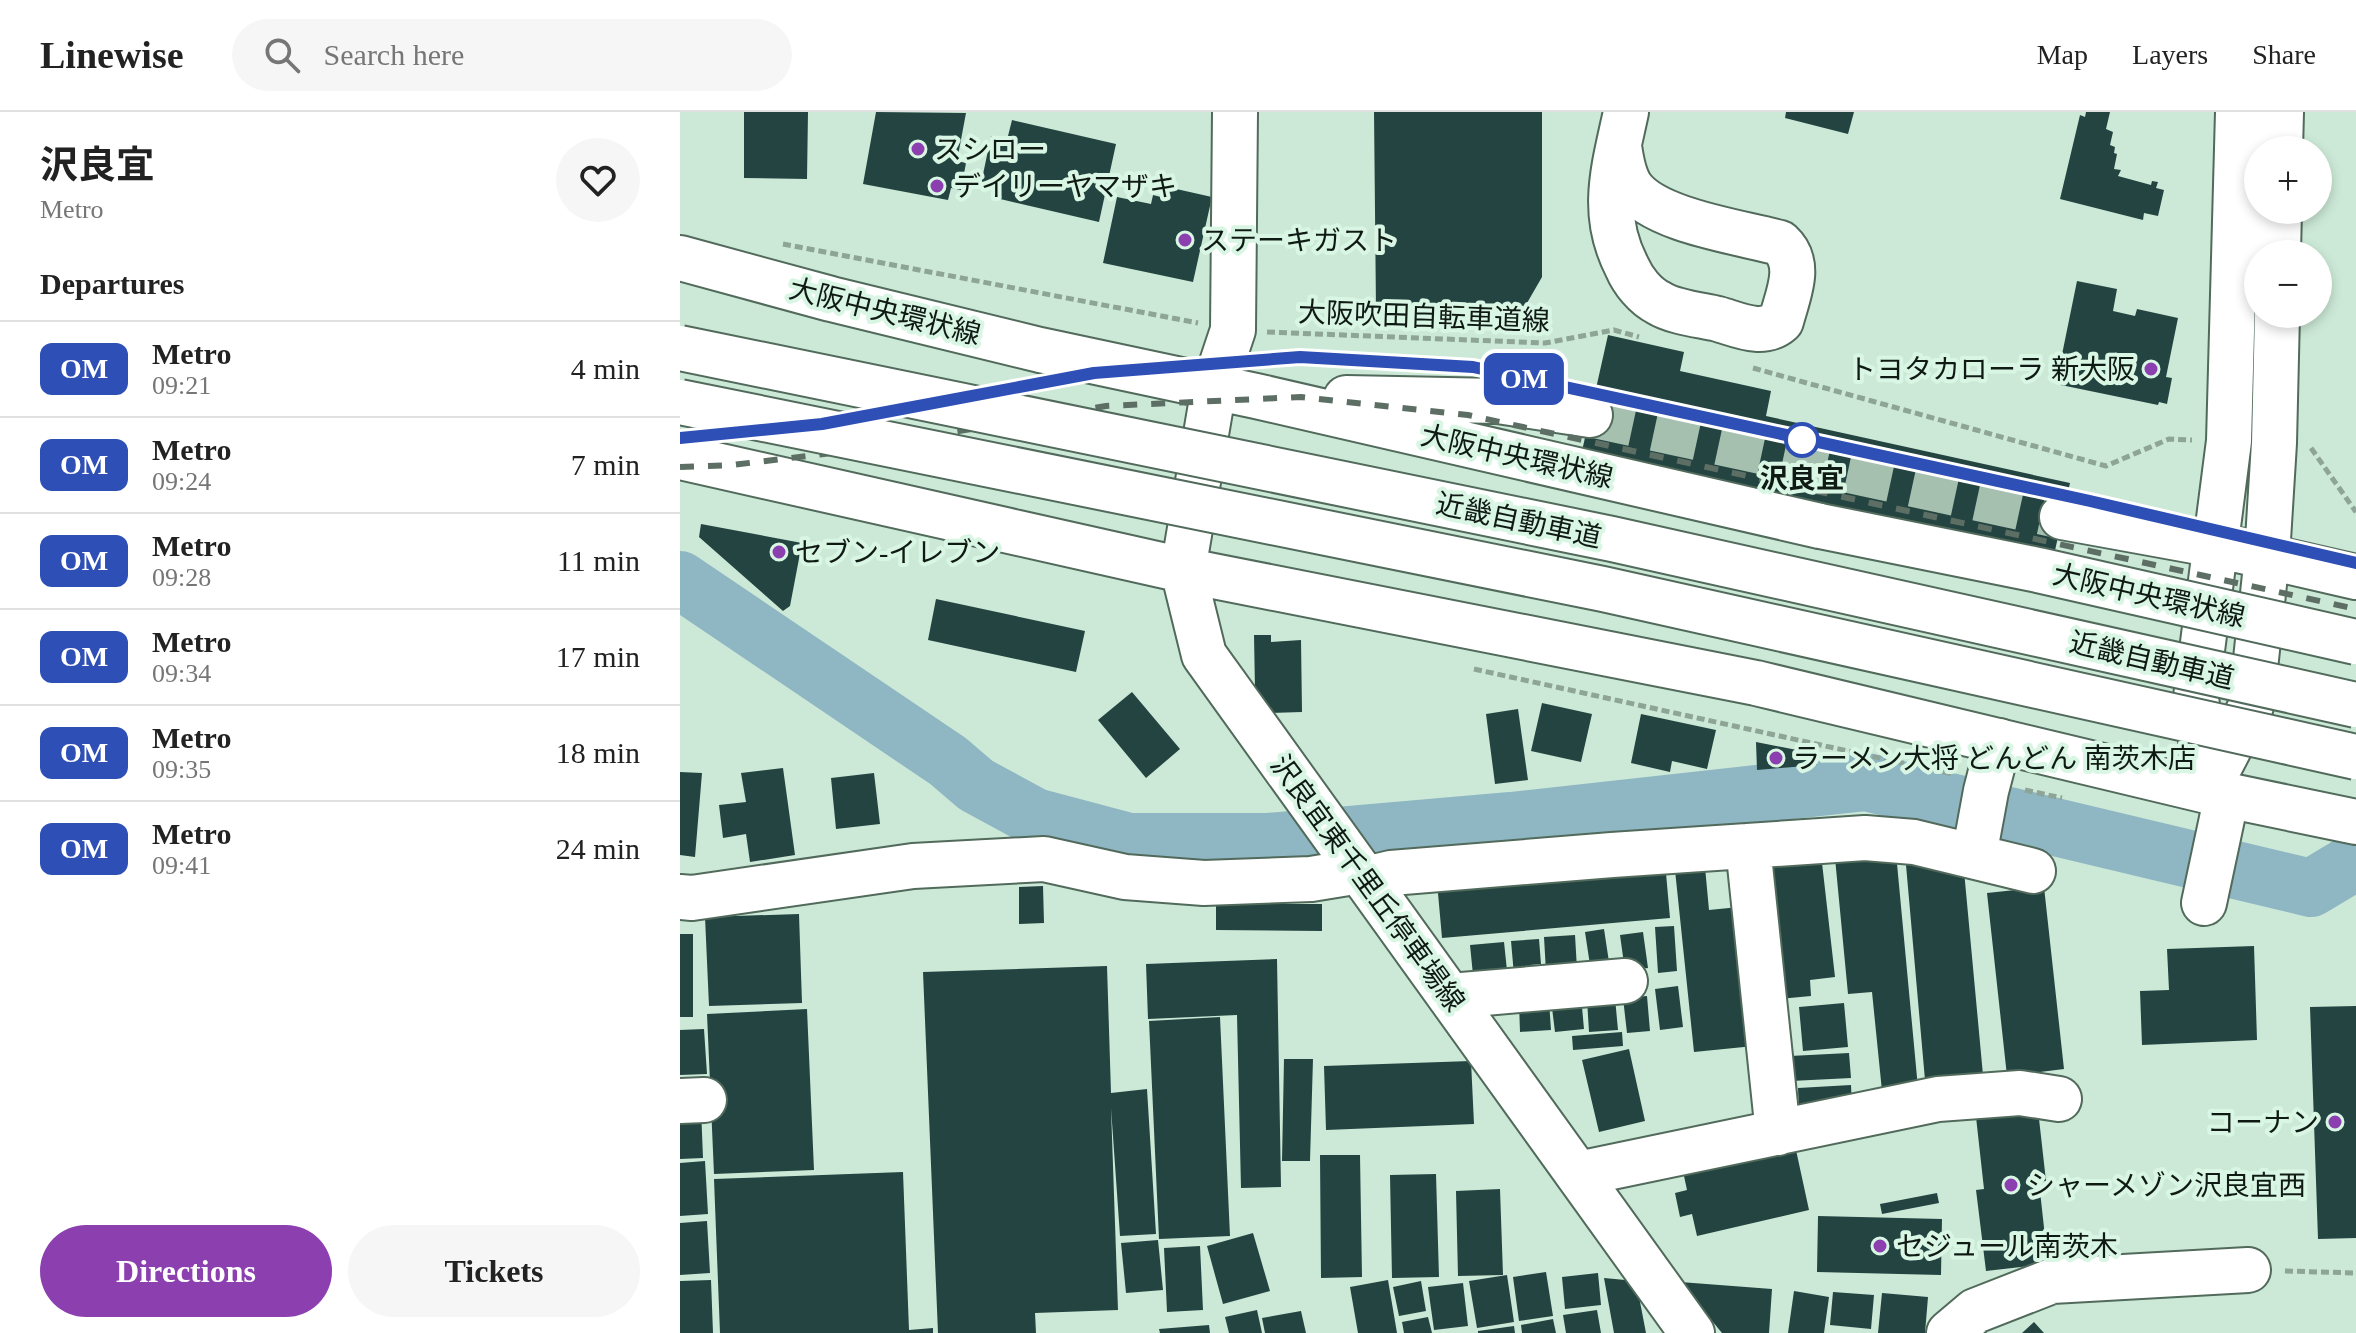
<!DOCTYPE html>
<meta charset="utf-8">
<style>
:root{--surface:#fff;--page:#f6f6f6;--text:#222;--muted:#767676;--line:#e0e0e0;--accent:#8c3faf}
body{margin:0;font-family:"Times New Roman","Noto Sans JP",serif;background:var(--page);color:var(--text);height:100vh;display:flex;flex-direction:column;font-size:30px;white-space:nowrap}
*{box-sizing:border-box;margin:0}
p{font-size:26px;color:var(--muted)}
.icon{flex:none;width:44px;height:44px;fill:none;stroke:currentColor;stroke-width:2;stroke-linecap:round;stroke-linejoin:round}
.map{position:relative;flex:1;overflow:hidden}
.drawer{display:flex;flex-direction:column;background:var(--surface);width:680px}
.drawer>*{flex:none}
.badge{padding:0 16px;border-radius:12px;font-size:28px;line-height:52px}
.fabs{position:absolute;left:1564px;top:24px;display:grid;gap:16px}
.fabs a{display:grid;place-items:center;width:88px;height:88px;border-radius:50%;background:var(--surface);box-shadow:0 4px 12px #0003;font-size:40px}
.map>.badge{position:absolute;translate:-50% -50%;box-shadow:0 0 0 4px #fff}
h2{padding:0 40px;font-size:30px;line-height:72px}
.round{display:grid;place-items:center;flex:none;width:84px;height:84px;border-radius:42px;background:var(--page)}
.headline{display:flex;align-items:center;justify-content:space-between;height:136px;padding:0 40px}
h1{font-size:38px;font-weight:700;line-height:60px}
.button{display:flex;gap:16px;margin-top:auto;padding:16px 40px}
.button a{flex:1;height:92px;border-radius:48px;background:var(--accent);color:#fff;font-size:32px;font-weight:700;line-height:92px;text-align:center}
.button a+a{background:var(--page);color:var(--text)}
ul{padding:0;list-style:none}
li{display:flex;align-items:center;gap:24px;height:96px;padding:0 40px;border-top:2px solid var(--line)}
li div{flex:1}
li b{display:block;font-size:30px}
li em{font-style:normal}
li .badge{min-width:88px;font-weight:700;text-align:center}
header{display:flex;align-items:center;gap:48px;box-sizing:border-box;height:112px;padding:0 40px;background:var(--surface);border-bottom:2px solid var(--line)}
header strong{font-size:38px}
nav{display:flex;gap:44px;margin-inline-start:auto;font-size:28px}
.search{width:560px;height:72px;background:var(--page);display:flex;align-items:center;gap:20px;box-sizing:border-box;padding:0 28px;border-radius:44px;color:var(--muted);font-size:30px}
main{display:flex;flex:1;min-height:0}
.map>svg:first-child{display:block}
</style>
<header>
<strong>Linewise</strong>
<div class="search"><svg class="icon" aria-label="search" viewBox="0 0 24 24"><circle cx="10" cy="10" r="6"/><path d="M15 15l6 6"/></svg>Search here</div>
<nav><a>Map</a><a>Layers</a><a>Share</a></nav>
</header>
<main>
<section class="drawer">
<div class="headline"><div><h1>沢良宜</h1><p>Metro</p></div><a class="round"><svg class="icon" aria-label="heart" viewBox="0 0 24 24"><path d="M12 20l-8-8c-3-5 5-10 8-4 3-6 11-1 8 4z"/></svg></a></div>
<h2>Departures</h2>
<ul>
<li><span class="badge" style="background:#2e4fb5;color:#fff">OM</span><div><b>Metro</b><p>09:21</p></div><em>4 min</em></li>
<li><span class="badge" style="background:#2e4fb5;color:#fff">OM</span><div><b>Metro</b><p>09:24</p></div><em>7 min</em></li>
<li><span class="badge" style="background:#2e4fb5;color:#fff">OM</span><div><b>Metro</b><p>09:28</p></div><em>11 min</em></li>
<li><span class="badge" style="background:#2e4fb5;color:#fff">OM</span><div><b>Metro</b><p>09:34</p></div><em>17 min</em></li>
<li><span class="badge" style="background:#2e4fb5;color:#fff">OM</span><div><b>Metro</b><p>09:35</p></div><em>18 min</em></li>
<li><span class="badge" style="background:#2e4fb5;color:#fff">OM</span><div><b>Metro</b><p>09:41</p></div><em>24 min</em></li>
</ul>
<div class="button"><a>Directions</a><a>Tickets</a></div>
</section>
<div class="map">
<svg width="1676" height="1221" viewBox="0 0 1676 1221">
<rect width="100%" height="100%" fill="#cce9d7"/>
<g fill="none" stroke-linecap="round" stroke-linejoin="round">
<path stroke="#8fb6c3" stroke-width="58" d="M0,468L268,649L296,673L355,705L449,730H588L831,709L1186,670L1631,776L1676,749"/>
</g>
<path fill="#244441" d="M64,0H128L127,67L64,66Z
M196,0L286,1L277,49L286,51L281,78L271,76L268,88L183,72Z
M694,0H862V165L843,198H696Z
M1106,0H1174L1168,22L1105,6Z
M1406,0H1430L1426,17L1433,20L1430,33L1435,35L1434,41L1437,42L1434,57L1441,58L1438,64L1471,73L1472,69L1478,70L1476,76L1484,78L1478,104L1464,101L1463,108L1380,87L1400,3L1405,5Z
M332,8L436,32L419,110L316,86L318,77L301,72L311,24L327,28Z
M483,74L532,85L513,170L423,151L437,85L471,92L473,83L481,85Z
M1397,169L1437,177L1433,199L1455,204L1457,197L1498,206L1486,265L1492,266L1487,292L1479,290L1478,293L1376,272Z
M928,223L1004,240L1000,259L1091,279L1086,304L1390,371L1374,443L902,339Z
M21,412L122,431L110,494L103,499L19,425Z
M256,487L405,519L396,560L248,528Z
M574,523H591V530L621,528L622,600L589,601L575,578Z
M452,580L500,637L466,666L418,608Z
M862,591L912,602L901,650L851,639Z
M838,597L848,668L815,672L806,602Z
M961,602L1036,618L1027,657L992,649L990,660L951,651Z
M1076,630L1137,642V653L1077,658Z
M103,656L115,743L70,750L66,722L43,726L39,693L66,690L61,661Z
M0,660L22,661L15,745L0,743Z
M194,661L200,712L156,717L151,666Z
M1216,741L1238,976L1202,979L1192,880L1168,882L1155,746Z
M1141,742L1155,865L1130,868L1131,884L1099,887L1084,748Z
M1283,748L1303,963L1245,968L1226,753Z
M985,750L990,806L762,826L757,770Z
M1025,755L1029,798L1059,795L1074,934L1014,940L995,758Z
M363,774L364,811L339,812V775Z
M1364,775L1384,957L1327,964L1307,781Z
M536,792H642V819L536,818Z
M119,802L122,891L29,894L25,805Z
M994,814L997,859L978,861L975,815Z
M924,817L929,850L910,853L905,820Z
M963,820L968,856L945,859L940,823Z
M0,822H13V905H0Z
M895,823L897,857L866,860L864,825Z
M859,827L861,852L850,853L851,862L834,863L831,829Z
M824,830L828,868L793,863L790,833Z
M1574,834L1577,928L1462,933L1460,879L1489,878L1487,837Z
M597,847L601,1075L561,1076L557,903L468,907L466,852Z
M427,854L431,981L467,977L476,1122L440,1124L431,996L438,1198L355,1201L356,1221H258L243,860Z
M998,874L1003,915L980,918L975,877Z
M901,884L904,917L875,920L872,896Z
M967,884L970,919L947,921L943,886Z
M935,886L938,918L909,920L907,887Z
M869,889L871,918L840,920L839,891Z
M1164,891L1168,935L1123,939L1119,895Z
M1676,894V1126L1638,1127L1630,895Z
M127,897L134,1058L34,1062L27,902Z
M540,905L550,1124L479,1127L469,909Z
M24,917L27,962L0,963V918Z
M942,920L943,934L893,938L892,924Z
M949,937L965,1009L919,1020L902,948Z
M1169,941L1171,966L1111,969L1110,944Z
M604,947H633L630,1049H602Z
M791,949L794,1012L646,1018L644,954Z
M1171,973L1172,996L1119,999L1118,976Z
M1357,989L1366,1069L1359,1070L1368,1152L1306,1159L1296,1078L1304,1077L1295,996Z
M21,996L23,1046L0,1047V997Z
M1116,1038L1129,1098L1017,1124L1012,1102L1000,1105L995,1081L1007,1078L1004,1064Z
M640,1043H680L682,1165L641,1166Z
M25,1049L28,1102L0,1104V1051Z
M223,1060L229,1218L253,1216V1221H40L34,1067Z
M756,1062L759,1165L712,1166L710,1063Z
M820,1077L823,1163L778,1164L776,1079Z
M1257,1081L1259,1091L1202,1102L1200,1092Z
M1138,1104L1262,1107L1261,1163L1137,1160Z
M27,1109L30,1161L0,1163V1111Z
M573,1121L590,1179L543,1192L527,1134Z
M478,1128L483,1178L446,1181L441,1131Z
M520,1134L523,1198L487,1200L484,1136Z
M866,1160L873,1204L839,1209L833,1165Z
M918,1161L921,1193L885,1197L882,1165Z
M827,1163L834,1210L797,1216L789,1169Z
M924,1166L956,1169L966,1221H934Z
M31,1168L33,1221H0V1169Z
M708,1168L717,1221H678L670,1175Z
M741,1169L746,1199L719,1204L713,1175Z
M1000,1170L1092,1177L1089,1221H1042Z
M783,1171L788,1214L754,1218L748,1175Z
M1114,1179L1149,1185L1144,1221H1108Z
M1153,1180L1194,1183L1191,1217L1150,1213Z
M1202,1181L1248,1185L1245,1221H1198Z
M577,1198L582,1221H549L545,1205Z
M917,1198L921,1221H886L883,1203Z
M621,1199L626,1221H585L582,1206Z
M748,1205L752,1221H724L722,1210Z
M873,1207L876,1221H842L841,1213Z
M1354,1210L1364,1221H1342Z
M529,1213L530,1221H480L479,1217Z
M834,1214L835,1221H798V1219Z"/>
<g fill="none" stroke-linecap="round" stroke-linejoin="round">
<path stroke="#a6c0b0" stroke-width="44" stroke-dasharray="44 22" stroke-linecap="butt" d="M910,303L1382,405"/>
<g stroke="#516a5b" stroke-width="48">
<path id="minor" d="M939,34C941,48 943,63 951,75C975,109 1060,120 1100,131C1123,152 1108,182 1101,209C1083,225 1059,213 1038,207C1021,203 993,200 979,191C965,184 953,169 947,155C919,101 934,56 946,0
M534,275L553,218L555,0
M1068,734L1098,1021
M1294,744L1306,679L1319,629
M686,767L711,761L932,743L1185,726L1234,730L1353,759
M0,785L12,786L233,754L364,747L445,765L524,771L631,767L680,759
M1524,791L1547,683
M770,884L945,869
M0,989L24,988
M898,1062L1258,987L1340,981L1379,987
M1269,1221L1295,1199L1372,1169L1568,1158"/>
</g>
<g stroke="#516a5b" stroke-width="48">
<path id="major" d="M1600,38L1601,0
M1598,142L1599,98
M0,146L151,187L360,238L576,284L1140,414
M534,275L503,458L524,543L1012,1221
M666,286L818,289L910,303
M0,345L503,458L1076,571L1527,679L1676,710
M1382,405L1536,433L1676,465
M1541,652L1571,594L1587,444L1594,331L1597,202
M1527,679L1516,585L1549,329L1558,0"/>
</g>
<path stroke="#8da496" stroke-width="5" stroke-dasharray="8 4" stroke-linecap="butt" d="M103,132L518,211
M587,220L865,231L934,218L959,225
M1073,256L1426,354L1489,327L1512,328
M1631,336L1676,400
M794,557L1273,662
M1345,678L1382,686
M1605,1159L1676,1161"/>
<use href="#minor" stroke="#fff" stroke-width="44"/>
<use href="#major" stroke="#fff" stroke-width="44"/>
<path stroke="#5d6f64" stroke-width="6" stroke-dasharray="14 14" stroke-linecap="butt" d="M0,326L142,312L414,261L620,245L793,255L1410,389L1676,451
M0,355L52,353L144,342L426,294L621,285L788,303L1676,497"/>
<g stroke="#516a5b" stroke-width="48" stroke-linecap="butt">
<path id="major-bridge" d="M1140,414L1358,458L1676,530"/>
</g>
<g stroke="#516a5b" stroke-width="48" stroke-linecap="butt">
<path id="highway-bridge" d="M0,236L932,427L1676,593
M0,290L923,477L1676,645"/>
</g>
<use href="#major-bridge" stroke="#fff" stroke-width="44"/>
<use href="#highway-bridge" stroke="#fff" stroke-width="44"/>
</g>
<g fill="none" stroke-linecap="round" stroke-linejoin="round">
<g stroke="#fff" stroke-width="18">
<path id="line" d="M0,326L142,312L414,261L620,245L793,255L1410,389L1676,451"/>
</g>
<use href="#line" stroke="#2e4fb5" stroke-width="12"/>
</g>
<g fill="#8c3faf" stroke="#d9f6e4" stroke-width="3">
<circle cx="238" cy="37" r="8"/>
<circle cx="257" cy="74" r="8"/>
<circle cx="505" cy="128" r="8"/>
<circle cx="1471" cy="257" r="8"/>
<circle cx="99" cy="440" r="8"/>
<circle cx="1096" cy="646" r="8"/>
<circle cx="1655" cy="1010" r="8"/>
<circle cx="1331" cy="1073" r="8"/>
<circle cx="1200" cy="1134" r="8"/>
</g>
<circle fill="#fff" stroke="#2e4fb5" stroke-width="4" cx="1122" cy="328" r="16"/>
<g text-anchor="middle" stroke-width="8" stroke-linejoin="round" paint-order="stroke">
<g font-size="28" fill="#101a14" stroke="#d9f6e4" text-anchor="start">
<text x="254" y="47">スシロー</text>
<text x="273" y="84">デイリーヤマザキ</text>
<text x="521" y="138">ステーキガスト</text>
<text x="1455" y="267" text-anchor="end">トヨタカローラ 新大阪</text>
<text x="115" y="450">セブン-イレブン</text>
<text x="1112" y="656">ラーメン大将 どんどん 南茨木店</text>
<text x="1639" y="1020" text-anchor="end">コーナン</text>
<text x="1347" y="1083">シャーメゾン沢良宜西</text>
<text x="1216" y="1144">セジュール南茨木</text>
</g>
<g font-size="28" fill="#101a14" stroke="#d9f6e4">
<text transform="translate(205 199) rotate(14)" y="10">大阪中央環状線</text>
<text transform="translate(744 204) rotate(2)" y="10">大阪吹田自転車道線</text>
<text transform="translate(837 344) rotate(13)" y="10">大阪中央環状線</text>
<text transform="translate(839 408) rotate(12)" y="10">近畿自動車道</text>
<text transform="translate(1469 483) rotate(13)" y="10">大阪中央環状線</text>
<text transform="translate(1472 548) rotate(13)" y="10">近畿自動車道</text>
<text transform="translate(688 771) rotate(54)" y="10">沢良宜東千里丘停車場線</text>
</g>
<g font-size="28" font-weight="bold" fill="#101a14" stroke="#d9f6e4">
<text x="1122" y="376">沢良宜</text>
</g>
</g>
</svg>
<div class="fabs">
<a>+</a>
<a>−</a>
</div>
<b class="badge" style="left:844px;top:267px;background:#2e4fb5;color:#fff">OM</b>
</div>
</main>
